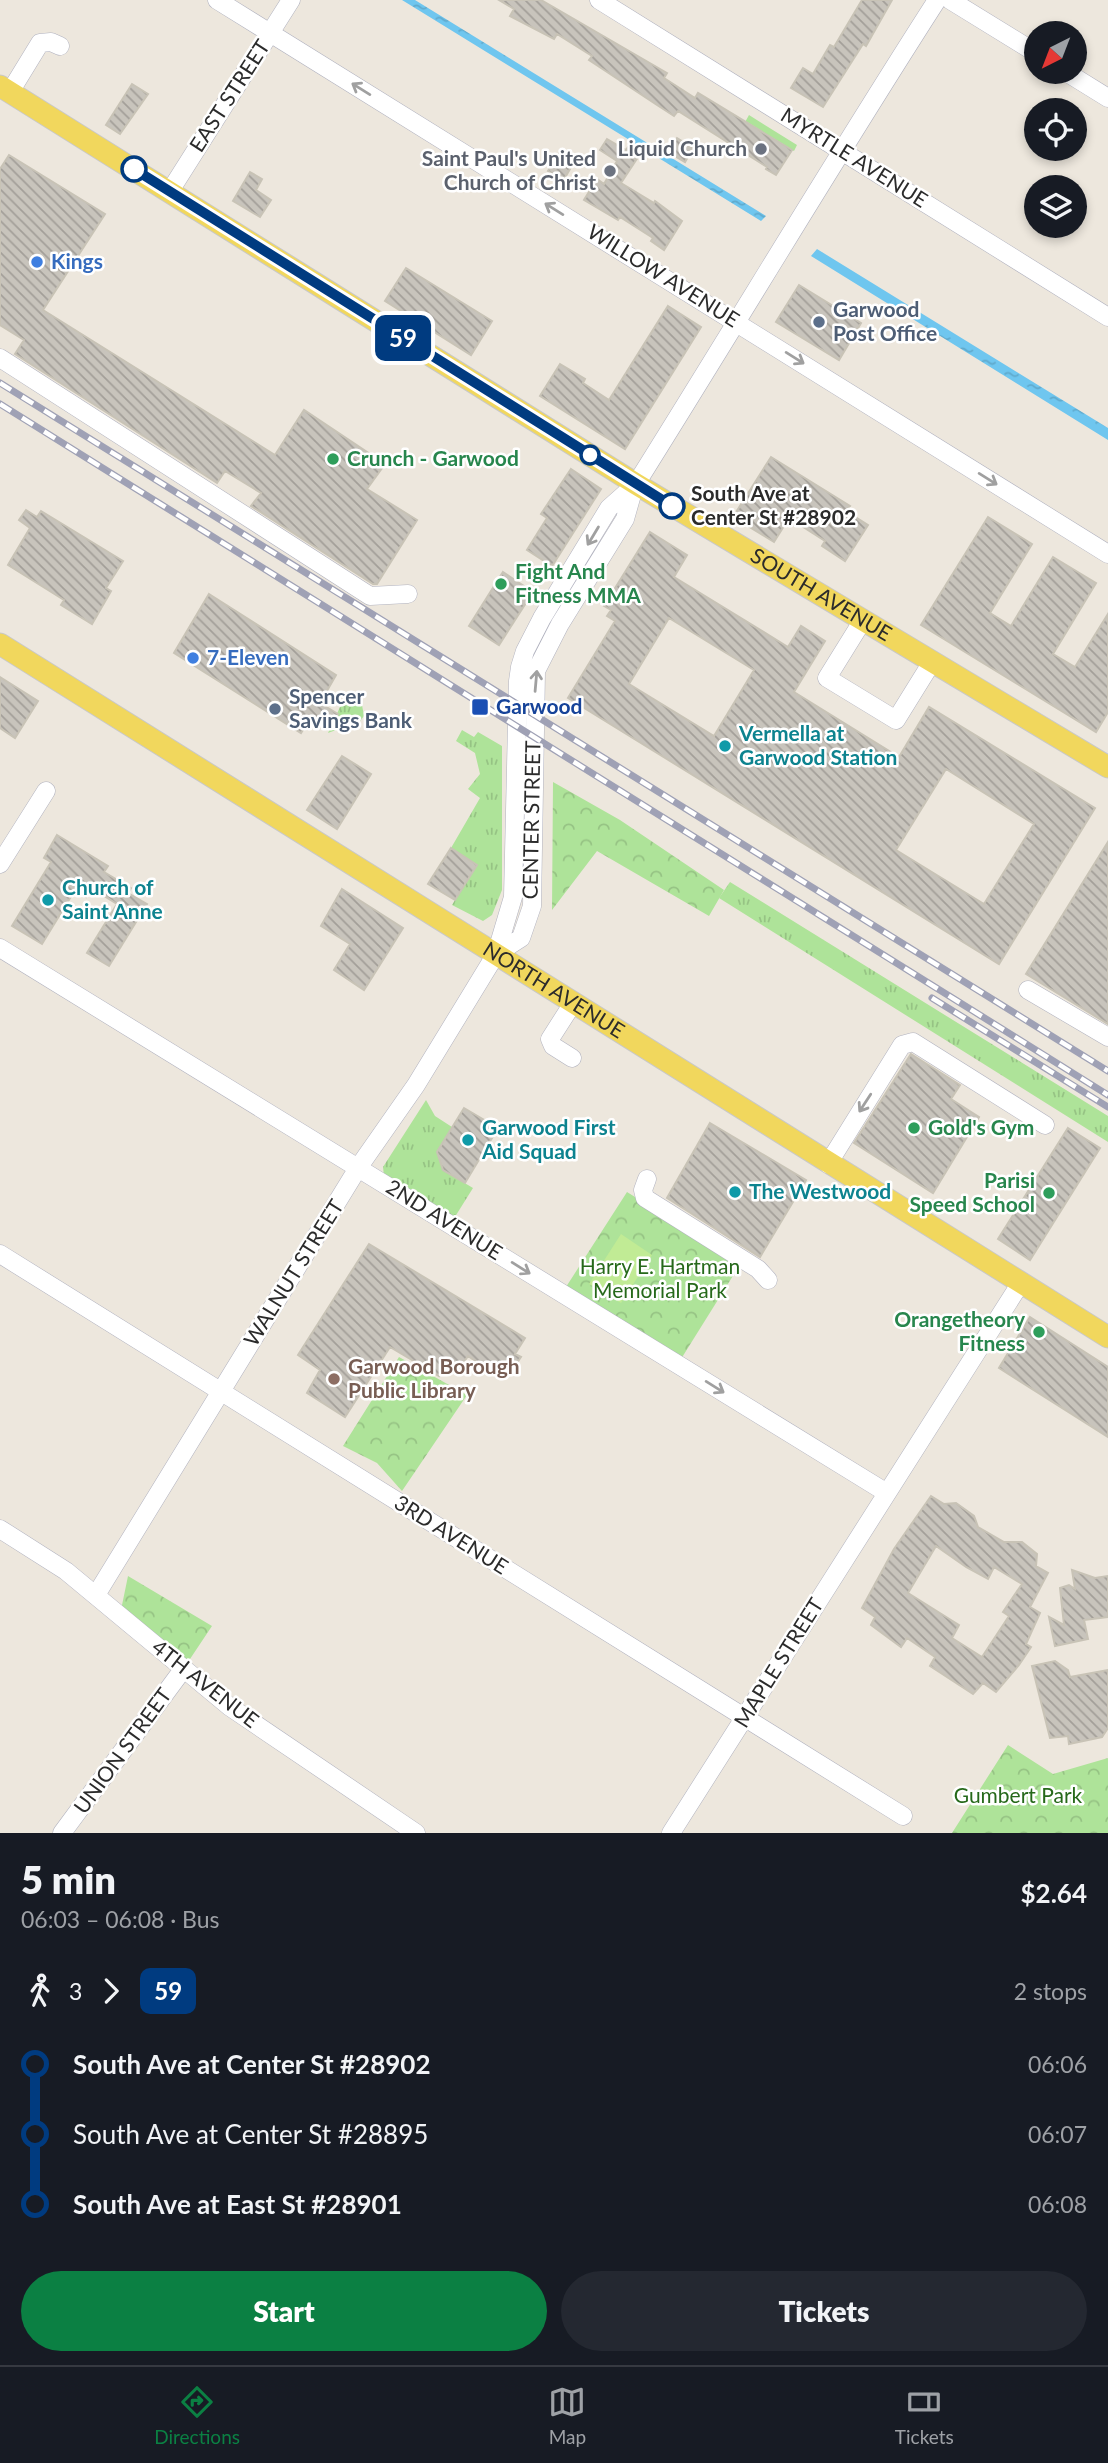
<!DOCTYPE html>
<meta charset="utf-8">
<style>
:root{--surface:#171b24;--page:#242831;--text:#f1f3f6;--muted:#9ea1a6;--line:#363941;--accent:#0b8043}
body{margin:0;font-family:Lato,sans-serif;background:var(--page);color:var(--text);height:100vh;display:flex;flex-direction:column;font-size:26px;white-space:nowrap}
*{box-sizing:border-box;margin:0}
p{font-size:23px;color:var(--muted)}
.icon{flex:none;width:38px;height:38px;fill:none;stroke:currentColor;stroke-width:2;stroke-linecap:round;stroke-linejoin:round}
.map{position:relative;height:1833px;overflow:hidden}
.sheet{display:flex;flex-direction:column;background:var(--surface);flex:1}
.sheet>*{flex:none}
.badge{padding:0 14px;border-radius:10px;font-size:24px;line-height:46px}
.needle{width:46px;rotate:222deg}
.tools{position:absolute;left:1024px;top:21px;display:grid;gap:14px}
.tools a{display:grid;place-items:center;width:63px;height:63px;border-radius:50%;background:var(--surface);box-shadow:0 4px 10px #0003;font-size:35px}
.map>.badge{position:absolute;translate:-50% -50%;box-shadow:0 0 0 4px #fff}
.legs{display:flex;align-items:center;gap:10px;height:77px;padding:0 21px;font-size:23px}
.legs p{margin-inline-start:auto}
.headline{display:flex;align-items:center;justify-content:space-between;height:119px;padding:0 21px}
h1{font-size:38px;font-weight:800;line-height:52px}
.action{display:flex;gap:14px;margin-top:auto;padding:14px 21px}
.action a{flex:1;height:80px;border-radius:42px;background:var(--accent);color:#fff;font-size:28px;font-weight:800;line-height:80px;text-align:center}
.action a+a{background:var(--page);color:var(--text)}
ul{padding:0 21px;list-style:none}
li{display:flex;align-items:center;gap:24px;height:70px;font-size:26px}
li i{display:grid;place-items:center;width:10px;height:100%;margin:0 9px;background:currentColor}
li i::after{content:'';width:18px;height:18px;margin:-9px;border:5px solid;border-radius:50%;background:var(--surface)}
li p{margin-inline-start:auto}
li:first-child i{background:linear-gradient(#0000 50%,currentColor 0)}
li:last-child i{background:linear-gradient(currentColor 50%,#0000 0)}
.tabs{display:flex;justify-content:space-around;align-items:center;height:98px;border-top:2px solid var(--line);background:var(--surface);font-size:19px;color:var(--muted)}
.tabs a{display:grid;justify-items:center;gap:4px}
.tabs .active{color:var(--accent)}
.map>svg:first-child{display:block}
</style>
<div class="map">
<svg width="1108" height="1833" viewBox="0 0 1108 1833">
<defs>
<pattern id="grass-tufts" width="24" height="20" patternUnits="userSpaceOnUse" patternTransform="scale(1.75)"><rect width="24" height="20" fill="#aee399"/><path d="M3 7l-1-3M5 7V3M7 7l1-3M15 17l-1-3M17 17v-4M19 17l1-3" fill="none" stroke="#96c384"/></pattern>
<pattern id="forest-crowns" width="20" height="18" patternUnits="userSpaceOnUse" patternTransform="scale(1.75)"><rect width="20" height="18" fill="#aee399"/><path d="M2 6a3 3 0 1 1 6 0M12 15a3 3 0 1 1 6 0" fill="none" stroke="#96c384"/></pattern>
<pattern id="water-ripples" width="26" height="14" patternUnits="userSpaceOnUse" patternTransform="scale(1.75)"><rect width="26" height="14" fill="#6fc6ef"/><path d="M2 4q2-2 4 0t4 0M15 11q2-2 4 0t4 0" fill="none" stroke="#60aacd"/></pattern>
<pattern id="building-back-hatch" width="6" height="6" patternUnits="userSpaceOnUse" patternTransform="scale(1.75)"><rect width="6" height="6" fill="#c8c4bc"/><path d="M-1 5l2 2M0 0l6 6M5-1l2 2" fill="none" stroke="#a39f99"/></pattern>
</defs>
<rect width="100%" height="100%" fill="#ede7dd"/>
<path fill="url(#grass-tufts)" d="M749,115L797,145L794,151L747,122L744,124Z
M350,701L362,705L364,716L360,721L328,733L340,707Z
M462,730L474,737L478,732L502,746V890L492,915L483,921L452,905L476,865L451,848L480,798L468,789L480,774L475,753L456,741Z
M730,882L1108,1116V1142L719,898Z
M426,1100L435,1116L452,1127L437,1152L443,1170L473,1188L453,1220L384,1176L383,1167Z"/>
<path fill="url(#forest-crowns)" d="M553,782L620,820L724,890L709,916L597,851L552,910Z
M627,1192L741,1263L681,1359L566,1287Z
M399,1357L467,1395L402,1491L377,1463L343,1446Z
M128,1576L212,1626L184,1668L121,1610Z
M1008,1745L1053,1774L1108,1758V1833H952Z"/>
<path fill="#c1eb95" d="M621,1234L652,1255L621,1303L589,1284Z"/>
<path fill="url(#water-ripples)" d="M402,0H415L766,216L761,221Z
M817,249L1108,428V440L811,256Z"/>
<path fill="url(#building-back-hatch)" stroke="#c8c3b6" stroke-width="2" fill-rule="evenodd" d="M499,0H541L667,73L664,78L695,98L698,93L792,150L776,175L766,169L767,167L678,111L674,116L657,105L589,60L592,56L557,34L554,39L510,16L514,9Z
M862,0H892L866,46L863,44L823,107L791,88L803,68L813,74L830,45L834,47Z
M132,84L148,94L120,134L106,125Z
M677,138L693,148L685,162L668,152Z
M607,139L626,150L628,147L640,154L621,183L654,203L655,201L682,221L664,250L651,241L653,238L620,217L618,220L584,200L597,179L604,184L617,161L600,150Z
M559,153L574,162L563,181L548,171Z
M9,155L105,214L43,310L275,455L304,410L385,464L367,489L417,520L377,584H373L251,506L261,493L225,471L217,483L15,354L24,340L0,325V169Z
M250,172L262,179L256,190L271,200L260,217L233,201Z
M406,268L492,321L471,355L385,301Z
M799,285L861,323L839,360L776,322Z
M668,306L701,327L625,449L540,396L560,364L585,379L583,383L609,400Z
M771,457L850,506L846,511L868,525L845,561L822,546L825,541L789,518L774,542L733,517Z
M571,469L601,489L552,566L527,550L547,518L541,514Z
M26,510L37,517L41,511L123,561L106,588L111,591L92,624L61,605L64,600L8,565L30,528L19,520Z
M988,517L1032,544L990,613L1011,626L1053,557L1096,583L1053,654L1075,667L1108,614V712L1096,732L921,625Z
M650,532L687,555L674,577L788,647L801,626L825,641L794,692L899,757L929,707L1095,808L999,964L568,698L615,621L607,616L611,610L604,606ZM669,618L754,670L714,736L629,684ZM946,769L1034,824L984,904L896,850Z
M503,572L533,592L499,645L469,626Z
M209,594L336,675L320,703L338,714L329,729L311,717L301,733L174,653Z
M0,677L38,701L15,738L0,728Z
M342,756L371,774L337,829L307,810Z
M57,835L108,866L104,872L131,888L128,893L147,904L109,966L87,953L117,904L91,888L86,897L75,890L42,944L12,926L51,862L44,858Z
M1108,842V1024L1026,974Z
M451,848L477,865L455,900L428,884Z
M342,889L403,928L364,990L334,970L350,944L321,926Z
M911,1054L960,1085L951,1099L979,1117L933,1193L854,1143Z
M464,1108L498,1128L465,1183L443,1170L437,1152Z
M710,1123L806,1180L760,1257L667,1198Z
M1068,1128L1100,1148L1030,1260L998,1239Z
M369,1244L525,1338L515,1354L521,1357L512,1370L500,1362L493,1373L468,1356L456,1374L443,1367L439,1376L390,1347L345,1417L307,1393L320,1370L298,1355Z
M1030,1317L1108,1367V1437L999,1368Z
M931,1496L944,1504L956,1503L974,1516L978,1527L1004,1542H1022L1037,1554L1036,1566L1048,1573L1030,1607L1040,1613L1026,1644L1031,1647L1019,1665L996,1692L983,1683L973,1694L930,1666L935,1657L907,1638L901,1647L871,1625L875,1617L862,1608L894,1549ZM936,1546L966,1567L988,1579L994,1567L1022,1584L1003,1612L1009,1616L982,1657L952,1638L959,1625L908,1593Z
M1072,1570L1095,1578L1108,1576V1617L1084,1620L1088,1639L1055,1646L1049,1617L1064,1625L1060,1588L1069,1585L1075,1589Z
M1055,1661L1068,1670L1070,1677L1108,1670V1728L1102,1737L1069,1744L1068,1736L1050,1738L1032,1666Z"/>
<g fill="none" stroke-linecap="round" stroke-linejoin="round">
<g stroke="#b1b2bf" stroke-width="19">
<path id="minor" d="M217,0L1108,554
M599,0L1108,317
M950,0L1036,53
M1066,72L1108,98
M10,92L40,43L51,42L60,46
M170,191L291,0
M0,358L370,596L408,594
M863,620L827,678L896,720L932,662
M0,864L46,791
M0,948L887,1493
M496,954L521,938L532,906L536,671L560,624L625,519L635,484
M1028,990L1108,1037
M572,1058L553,1046L550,1039L573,1003
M828,1164L902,1045L913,1042L1045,1125
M647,1179L643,1190L645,1198L758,1269L768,1280
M0,1254L903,1816
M0,1529L66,1571L230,1707L416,1833
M96,1595L358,1168L416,1085L496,954L513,897L518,681L520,667L525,651L542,618L609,508L636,484C737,323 834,160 937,0
M62,1833L184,1668
M671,1833L1020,1284"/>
</g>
<g stroke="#c8c8c8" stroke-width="23">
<g id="major">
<path id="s1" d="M0,86L636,484L1108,767"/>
<path id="s2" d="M0,644L1108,1337"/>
</g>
</g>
<use href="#minor" stroke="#fff" stroke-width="18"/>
<use href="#major" stroke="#f1d75d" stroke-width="21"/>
<g stroke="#9fa1b5" stroke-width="7">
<path id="rail" d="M0,383L1108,1071
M0,404L1108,1095
M932,998L1108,1107"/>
</g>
<use href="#rail" stroke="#fff" stroke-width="4.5" stroke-dasharray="13" stroke-linecap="butt"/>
</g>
<defs><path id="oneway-shaft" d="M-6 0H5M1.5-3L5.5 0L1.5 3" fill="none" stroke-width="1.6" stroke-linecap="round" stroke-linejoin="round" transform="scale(1.75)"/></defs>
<g stroke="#a0a0a0">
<use href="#oneway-shaft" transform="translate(361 89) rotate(-148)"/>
<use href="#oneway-shaft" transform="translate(554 209) rotate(-148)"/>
<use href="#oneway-shaft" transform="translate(795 358) rotate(32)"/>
<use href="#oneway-shaft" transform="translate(988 479) rotate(32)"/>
<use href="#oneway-shaft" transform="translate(593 536) rotate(121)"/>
<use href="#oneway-shaft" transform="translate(536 681) rotate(-85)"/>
<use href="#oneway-shaft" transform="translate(865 1103) rotate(123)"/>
<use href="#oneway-shaft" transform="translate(521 1268) rotate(32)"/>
<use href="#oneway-shaft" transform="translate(715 1387) rotate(32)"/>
</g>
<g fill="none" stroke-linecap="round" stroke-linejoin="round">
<g stroke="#fff" stroke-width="16">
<path id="line-1" d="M134,169L672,506"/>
</g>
<use href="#line-1" stroke="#003b80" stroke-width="10"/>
</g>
<g fill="#6b7280" stroke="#fff" stroke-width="2.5">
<circle cx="761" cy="149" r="7"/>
<circle cx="610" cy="171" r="7"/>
</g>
<g fill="#fff" stroke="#003b80" stroke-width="3.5">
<circle cx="134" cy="169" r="12"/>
<circle cx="590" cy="455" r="9"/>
<circle cx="672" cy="506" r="12"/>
</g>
<g fill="#3f7fe0" stroke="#fff" stroke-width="2.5">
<circle cx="37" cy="262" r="7"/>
<circle cx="193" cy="658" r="7"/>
</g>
<g fill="#5c6f8a" stroke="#fff" stroke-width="2.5">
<circle cx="819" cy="322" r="7"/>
<circle cx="275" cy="709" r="7"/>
</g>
<g fill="#2e9e5b" stroke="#fff" stroke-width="2.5">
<circle cx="333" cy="459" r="7"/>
<circle cx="501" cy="584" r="7"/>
<circle cx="914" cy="1128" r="7"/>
<circle cx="1049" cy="1193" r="7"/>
<circle cx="1039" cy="1332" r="7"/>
</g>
<rect fill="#1a4fb4" stroke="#fff" stroke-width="2.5" x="471" y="698" width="18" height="18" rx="3.5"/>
<g fill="#0f9aa8" stroke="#fff" stroke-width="2.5">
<circle cx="725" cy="746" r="7"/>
<circle cx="48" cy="900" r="7"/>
<circle cx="468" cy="1140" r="7"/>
<circle cx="735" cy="1192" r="7"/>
</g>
<circle fill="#8d6e63" stroke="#fff" stroke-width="2.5" cx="334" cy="1379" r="7"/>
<g text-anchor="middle" stroke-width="5" stroke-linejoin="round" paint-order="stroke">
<g font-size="21" fill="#2b2b2b" stroke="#fff">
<text transform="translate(230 96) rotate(-57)" y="7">EAST STREET</text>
<text transform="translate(854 158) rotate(32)" y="7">MYRTLE AVENUE</text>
<text transform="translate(663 276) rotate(32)" y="7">WILLOW AVENUE</text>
<text dy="7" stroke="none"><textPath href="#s1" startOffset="966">SOUTH AVENUE</textPath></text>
<text transform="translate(532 820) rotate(-89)" y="7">CENTER STREET</text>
<text dy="7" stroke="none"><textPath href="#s2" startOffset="653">NORTH AVENUE</textPath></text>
<text transform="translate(444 1220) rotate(32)" y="7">2ND AVENUE</text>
<text transform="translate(294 1273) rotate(-58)" y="7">WALNUT STREET</text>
<text transform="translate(451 1535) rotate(32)" y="7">3RD AVENUE</text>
<text transform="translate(779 1663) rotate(-58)" y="7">MAPLE STREET</text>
<text transform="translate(205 1684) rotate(38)" y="7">4TH AVENUE</text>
<text transform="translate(123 1751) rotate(-54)" y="7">UNION STREET</text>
</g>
<g font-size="21" font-weight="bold" fill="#5b616d" stroke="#fff" text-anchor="end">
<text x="747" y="156">Liquid Church</text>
<text x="596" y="166">Saint Paul's United<tspan x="596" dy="24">Church of Christ</tspan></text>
</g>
<g font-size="21" font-weight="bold" fill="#366cbe" stroke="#fff" text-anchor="start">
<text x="51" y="269">Kings</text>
<text x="207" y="665">7-Eleven</text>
</g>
<g font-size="21" font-weight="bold" fill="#4e5e75" stroke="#fff" text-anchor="start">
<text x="833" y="317">Garwood<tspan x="833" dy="24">Post Office</tspan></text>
<text x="289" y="704">Spencer<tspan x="289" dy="24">Savings Bank</tspan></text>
</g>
<g font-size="21" font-weight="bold" fill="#27864d" stroke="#fff" text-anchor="start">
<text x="347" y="466">Crunch - Garwood</text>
<text x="515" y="579">Fight And<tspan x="515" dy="24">Fitness MMA</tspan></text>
<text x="928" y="1135">Gold's Gym</text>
<text x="1035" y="1188" text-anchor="end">Parisi<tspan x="1035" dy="24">Speed School</tspan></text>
<text x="1025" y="1327" text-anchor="end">Orangetheory<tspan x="1025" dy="24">Fitness</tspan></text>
</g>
<g font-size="21" font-weight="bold" fill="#2b2b2b" stroke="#fff" text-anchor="start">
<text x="691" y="501">South Ave at<tspan x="691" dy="24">Center St #28902</tspan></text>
</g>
<g font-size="21" font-weight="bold" fill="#164399" stroke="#fff" text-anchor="start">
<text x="496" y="714">Garwood</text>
</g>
<g font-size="21" font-weight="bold" fill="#0d838f" stroke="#fff" text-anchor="start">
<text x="739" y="741">Vermella at<tspan x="739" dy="24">Garwood Station</tspan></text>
<text x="62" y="895">Church of<tspan x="62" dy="24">Saint Anne</tspan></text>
<text x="482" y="1135">Garwood First<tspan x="482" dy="24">Aid Squad</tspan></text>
<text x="749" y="1199">The Westwood</text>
</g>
<g font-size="21" fill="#26691a" stroke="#fff">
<text x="660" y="1274">Harry E. Hartman<tspan x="660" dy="24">Memorial Park</tspan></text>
<text x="1018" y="1803">Gumbert Park</text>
</g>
<g font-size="21" font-weight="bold" fill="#785e54" stroke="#fff" text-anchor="start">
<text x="348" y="1374">Garwood Borough<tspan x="348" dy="24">Public Library</tspan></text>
</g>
</g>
</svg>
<div class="tools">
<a><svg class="needle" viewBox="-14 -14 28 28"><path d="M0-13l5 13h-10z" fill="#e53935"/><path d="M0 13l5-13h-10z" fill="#9ea1a6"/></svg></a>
<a><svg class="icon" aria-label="locate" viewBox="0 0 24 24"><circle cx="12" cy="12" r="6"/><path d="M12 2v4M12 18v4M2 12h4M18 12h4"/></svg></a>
<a><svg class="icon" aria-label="layers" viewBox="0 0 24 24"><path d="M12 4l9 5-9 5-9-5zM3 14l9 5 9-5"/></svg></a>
</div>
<b class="badge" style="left:403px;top:338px;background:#003b80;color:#fff">59</b>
</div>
<section class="sheet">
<div class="headline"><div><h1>5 min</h1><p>06:03 – 06:08 · Bus</p></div><b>$2.64</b></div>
<div class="legs"><svg class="icon" aria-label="walk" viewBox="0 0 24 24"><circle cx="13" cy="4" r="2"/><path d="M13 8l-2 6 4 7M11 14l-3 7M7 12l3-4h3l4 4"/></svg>3<svg class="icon" aria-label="forward" viewBox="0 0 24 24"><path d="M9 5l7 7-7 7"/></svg><b class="badge" style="background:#003b80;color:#fff">59</b><p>2 stops</p></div>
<ul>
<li><i style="color:#003b80"></i><b>South Ave at Center St #28902</b><p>06:06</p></li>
<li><i style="color:#003b80"></i><span>South Ave at Center St #28895</span><p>06:07</p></li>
<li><i style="color:#003b80"></i><b>South Ave at East St #28901</b><p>06:08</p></li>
</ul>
<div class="action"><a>Start</a><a>Tickets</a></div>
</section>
<nav class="tabs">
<a class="active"><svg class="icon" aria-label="directions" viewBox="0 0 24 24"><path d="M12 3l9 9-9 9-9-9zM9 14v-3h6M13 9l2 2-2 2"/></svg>Directions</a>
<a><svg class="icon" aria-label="map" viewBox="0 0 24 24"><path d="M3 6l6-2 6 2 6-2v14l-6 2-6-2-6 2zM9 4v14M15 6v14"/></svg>Map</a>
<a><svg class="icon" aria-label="tickets" viewBox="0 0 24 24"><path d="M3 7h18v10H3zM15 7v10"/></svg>Tickets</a>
</nav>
